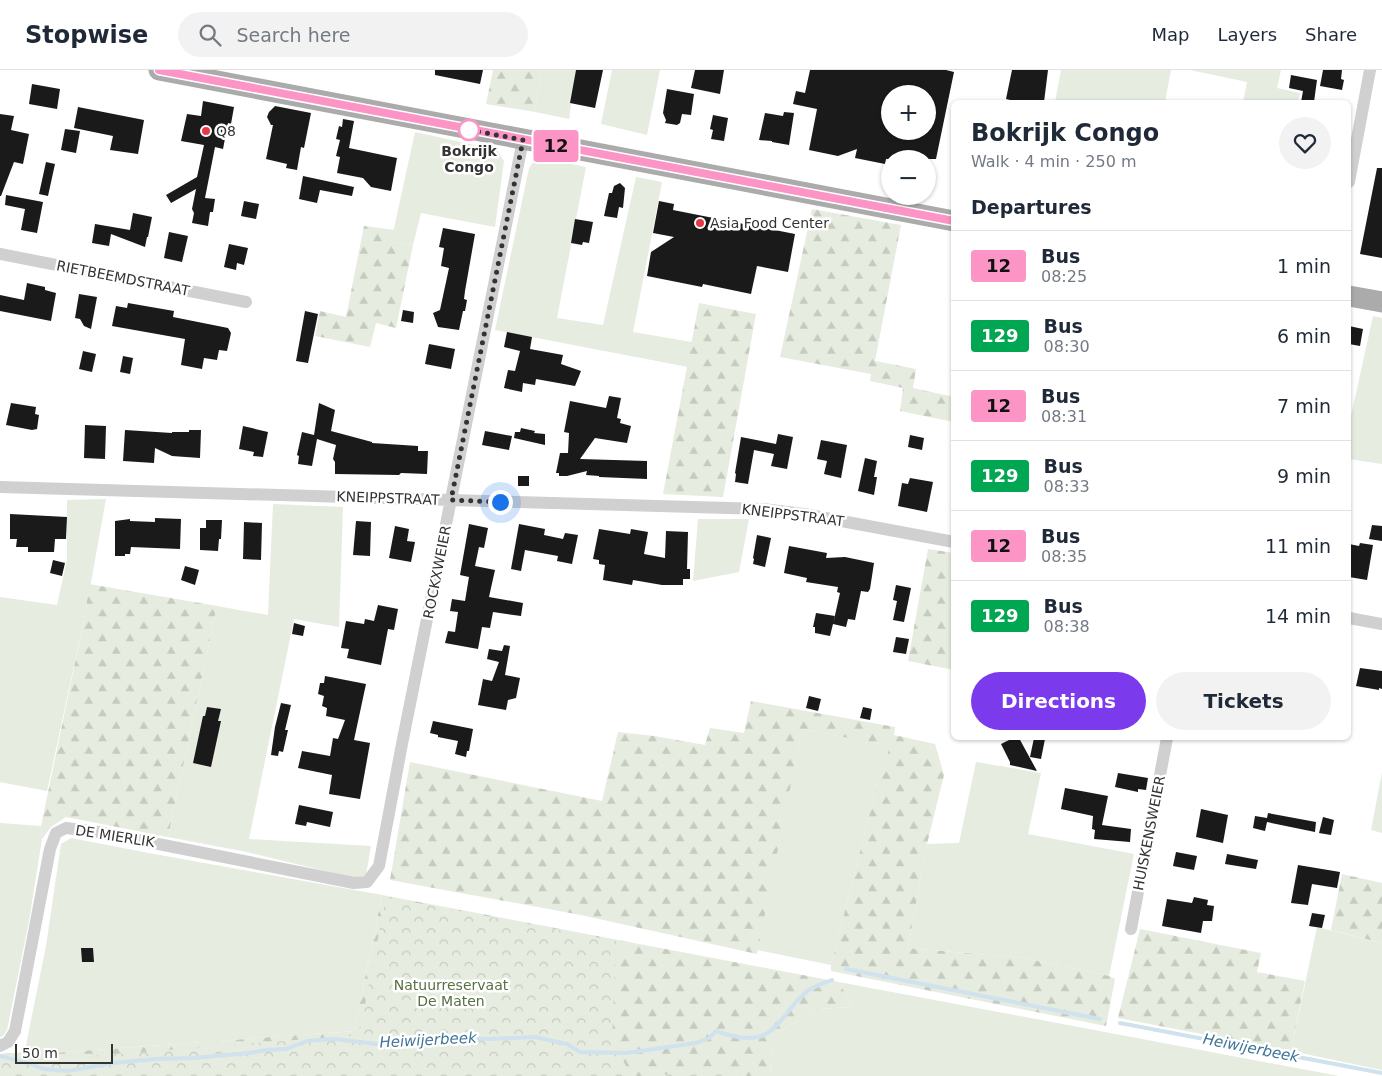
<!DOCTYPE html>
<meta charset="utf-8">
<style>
:root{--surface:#fff;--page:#f2f2f3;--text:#1f2937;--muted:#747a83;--line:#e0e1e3;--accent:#7c3aed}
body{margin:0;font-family:"DejaVu Sans",sans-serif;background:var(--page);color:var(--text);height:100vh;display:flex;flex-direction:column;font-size:19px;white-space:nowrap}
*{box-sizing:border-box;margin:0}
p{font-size:16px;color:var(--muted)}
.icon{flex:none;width:28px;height:28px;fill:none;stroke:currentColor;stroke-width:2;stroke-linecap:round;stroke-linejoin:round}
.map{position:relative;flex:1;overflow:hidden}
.sheet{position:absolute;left:951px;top:30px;width:400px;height:640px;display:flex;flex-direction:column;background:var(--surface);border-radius:8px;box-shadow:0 1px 4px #0004}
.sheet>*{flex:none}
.badge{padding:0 10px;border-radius:4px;font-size:18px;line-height:32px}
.fabs{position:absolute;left:881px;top:15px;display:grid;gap:10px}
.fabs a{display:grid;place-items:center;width:55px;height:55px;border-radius:50%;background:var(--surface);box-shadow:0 1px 4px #0004;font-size:25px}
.scale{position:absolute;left:15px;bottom:12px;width:98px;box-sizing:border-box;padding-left:5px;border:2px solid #333;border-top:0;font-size:14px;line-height:18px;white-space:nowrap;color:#333;-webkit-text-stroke:4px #fff;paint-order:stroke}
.you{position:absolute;width:25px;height:25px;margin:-12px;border:4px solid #fff;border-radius:50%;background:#1a73e8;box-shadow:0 0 0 8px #1a73e833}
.map>.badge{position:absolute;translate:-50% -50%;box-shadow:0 0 0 2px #fff}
h2{padding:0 20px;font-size:19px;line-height:45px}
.round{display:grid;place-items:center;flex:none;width:52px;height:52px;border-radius:26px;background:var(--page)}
.summary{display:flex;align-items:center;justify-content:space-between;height:85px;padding:0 20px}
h1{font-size:24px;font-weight:700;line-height:38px}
.cta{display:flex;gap:10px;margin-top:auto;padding:10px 20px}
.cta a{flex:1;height:58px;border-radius:30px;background:var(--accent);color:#fff;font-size:20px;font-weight:700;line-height:58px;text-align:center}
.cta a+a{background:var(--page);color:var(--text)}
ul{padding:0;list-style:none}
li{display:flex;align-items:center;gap:15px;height:70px;padding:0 20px;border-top:1px solid var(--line)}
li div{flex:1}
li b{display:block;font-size:19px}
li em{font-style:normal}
li .badge{min-width:55px;font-weight:700;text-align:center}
header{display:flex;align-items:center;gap:30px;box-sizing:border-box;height:70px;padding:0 25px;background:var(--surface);border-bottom:1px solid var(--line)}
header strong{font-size:24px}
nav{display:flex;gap:28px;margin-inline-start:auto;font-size:18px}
.search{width:350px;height:45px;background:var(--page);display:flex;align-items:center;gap:12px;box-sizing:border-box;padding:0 18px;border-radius:28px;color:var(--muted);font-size:19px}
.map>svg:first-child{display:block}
</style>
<header>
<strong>Stopwise</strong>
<div class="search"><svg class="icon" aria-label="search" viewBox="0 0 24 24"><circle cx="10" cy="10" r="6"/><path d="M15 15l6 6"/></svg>Search here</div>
<nav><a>Map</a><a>Layers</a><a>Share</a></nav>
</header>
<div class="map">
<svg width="1382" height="1006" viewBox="0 0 1382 1006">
<defs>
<pattern id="forest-firs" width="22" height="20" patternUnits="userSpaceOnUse" patternTransform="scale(1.25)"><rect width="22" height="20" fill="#e6ecdf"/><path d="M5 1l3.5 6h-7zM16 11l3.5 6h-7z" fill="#c6cbc0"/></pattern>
<pattern id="park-crowns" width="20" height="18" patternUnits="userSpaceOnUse" patternTransform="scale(1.25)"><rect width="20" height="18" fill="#e6ecdf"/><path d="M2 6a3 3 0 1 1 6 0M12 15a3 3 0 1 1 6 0" fill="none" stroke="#c6cbc0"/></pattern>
</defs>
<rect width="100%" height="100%" fill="#fff"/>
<path fill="#e6ecdf" d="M541,0H576L569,49L535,42Z
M612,0H660L647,65L601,54Z
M1061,0H1171L1165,32H1055Z
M1190,0H1281L1277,18L1300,23L1298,32H1243L1247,12Z
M415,62L497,80L504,91L495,157L421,143L413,175L391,172Z
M543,88L586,97L557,248L603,255L636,107L662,112L633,262L692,272L688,297L495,260L529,98L535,90Z
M1373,246L1382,248V394L1349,389V355Z
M106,429L86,540L47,721L0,712V527L57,535L67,490V430Z
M273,434L343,437L339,557L294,549L249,769L371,776L366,805L354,808L247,782L168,767L217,536L268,545Z
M698,449H749L739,502L693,511Z
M802,659L891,676L874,727L831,895L757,880Z
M976,692L1041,703L1028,764L1134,784L1109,906L1024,888L908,878L927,774L959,773Z
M1382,702V763L1371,760Z
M0,753L41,756L42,769L29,851L7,960L3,966L0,967Z
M71,768L154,784L382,825L354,961L24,985L46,876L61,774Z
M1317,857L1382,873V1000L1291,981Z
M839,912L1339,1006H770L772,975L781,961L818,939L853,937Z"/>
<path fill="url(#forest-firs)" d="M493,0H541L535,42L486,34Z
M812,139L901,155L875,291L916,299L913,318L954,327V352L900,341L903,318L870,311L871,304L780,287Z
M364,156L395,160L391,172L413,175L396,258L376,253L370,277L315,266L320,241L346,247Z
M699,233L756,244L723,427L663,424Z
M928,479L954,483V600L908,591Z
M89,514L217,536L168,767L66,747L51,757L42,769L41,756L86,540Z
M751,631L895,657L894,665L935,674L944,705L927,774L908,878L1024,888L1109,906L1115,909L1106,956L831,901V895L874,727L890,676L802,659L757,884L581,845L390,810L410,692L602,731L618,662L654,666L705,675L710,658L744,663Z
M1342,804L1382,813V873L1331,860Z
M382,825L839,912L853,937L818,939L781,961L772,975L770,1006H0V984L25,982V985L354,961Z
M1140,859L1261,883L1257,902L1305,911L1291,981L1118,948Z"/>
<path fill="url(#park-crowns)" d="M386,827L616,871L612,972L632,1006H0V993L359,965Z
M732,998L741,1006H648Z"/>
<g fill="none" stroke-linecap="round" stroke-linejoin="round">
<path stroke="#cfe2ee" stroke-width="4" d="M846,899L1100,949
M1120,953L1382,1003
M0,986L31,994L43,999L68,1001L113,993L156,989L193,988L250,983L266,980L286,979L307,971L335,969L377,974L436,967L489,969L535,967L567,974L580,982L626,983L696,973L709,968L716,961C730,966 752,972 766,964C782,955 790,935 804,924C812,916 822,914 832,910"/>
</g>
<path fill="#1a1a1a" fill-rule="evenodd" d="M435,0H483L480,14L435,5Z
M576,0H603L595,38L570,33Z
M695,0H724L720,24L691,18Z
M810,0H946L954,2L936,89H886L885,94L855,88L857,79L838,86L809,80L817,39L793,34L796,21L805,23ZM890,24H928V61H890Z
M1012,0H1048L1044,32H1014V31L1006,29Z
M1323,0H1342L1341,9L1344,10L1342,20L1320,16Z
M1291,5L1317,10L1314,32H1301L1303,21L1289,18Z
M32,14L60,19L57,39L29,34Z
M667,19L694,24L691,45L682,44L680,53L677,55L665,53L666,50L663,43Z
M203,31L234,37L231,54L228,53L223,79L215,77L205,128L215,129L213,142H210L208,156L192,153L194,143L192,139L196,119L171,133L166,125L197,107L204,75L181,71L187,44L201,46Z
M275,36L311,43L304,78L301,77L297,100L286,98L287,94L266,89L273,55H271L267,47L269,42Z
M78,37L144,50L138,84L110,80L113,66L74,58Z
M784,42L794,43L789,75L772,72V71L759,70L765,43L783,46Z
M0,44L14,46L11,60L29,64L23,94L14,92L1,126H0Z
M713,45L728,48L724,71L711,69L713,60L710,59Z
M343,49L354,51L349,78L397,88L391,121L371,117L363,108L337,103L340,87L336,86L340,70L336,69L339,56L342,57Z
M65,59L80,61L76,83L61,80Z
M46,92L55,94L48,126L39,124Z
M1377,98H1382V188L1360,184Z
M303,106L354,117L352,126L320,120L317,133L299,129Z
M620,113L625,118L623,138L619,137L617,148L604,146L609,123H612L614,116Z
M6,125L43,132L37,163L21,160L25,139L5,135Z
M244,131L259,134L256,149L241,146Z
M659,131L674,134L673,140L795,164L788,202L757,196L751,224L703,214L702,217L647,206L651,182L674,167L653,163Z
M133,143L152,147L148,167H147L145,177L111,164L109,176L92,173L95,154L130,160Z
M575,149L593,152L589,173L583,172L582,175L571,173Z
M443,158L475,164L465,221L464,229L467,230L465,241H463L459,260L438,257L433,243L440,240L449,198L441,196L444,178L439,177Z
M169,162L188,166L182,192L164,188Z
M229,174L248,178L244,195L237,193L236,200L224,197Z
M27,213L45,217V220L56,223L51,251L0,241V225L24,230Z
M79,224L97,227L91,259L84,256L80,249L75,248Z
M128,233L174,241L173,247L228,258L231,263L227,281L219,280L217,290L204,288L202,299L181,295L185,269L112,256L116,236L127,238Z
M403,240L414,242L413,253L401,251Z
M305,241L318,244L308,293L296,291Z
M1349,256L1363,259L1360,276L1349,274Z
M507,262L532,267L530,279L563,285L561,294L581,301L575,316L536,309L535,315L523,313L522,322L504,318L508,300L515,301L520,281L504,277Z
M429,274L455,279L451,299L425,294Z
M83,281L96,284L92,302L79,299Z
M123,286L133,288L130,304L120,302Z
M609,326L621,328L617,348L621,349L620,353L631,356L627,373L595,368L580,389L647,391V409L599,407V406L586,405L587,401L567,406H559V403H556L560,383H568L569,363L564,362L570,331L606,338Z
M11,333L36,337L35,344L39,345L37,359L32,360L6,355Z
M319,333L335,340L331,361L372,372V373L418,376V381H428L427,404L401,403L399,405L335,404V392L333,389L336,375L317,369L312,396L298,394L299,386L297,385L302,362L314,365Z
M85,355L106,356L105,389L84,388Z
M243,356L268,362L263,387L253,386L254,382L239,379Z
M521,358L535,361L534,363L545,364V375L514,368L515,362H520Z
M125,360L172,363V362H189V360H201L200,388L172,386L155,378L154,393L123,391Z
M485,361L512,366L509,380L482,375Z
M778,364L793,367L787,399L771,396L774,384L754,380L748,414L735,412L736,404L735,403L741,367L776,374Z
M910,365L924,368L922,380L908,377Z
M821,370L847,375L841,408L824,404L827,391L817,389Z
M865,388L877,391L874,407H877L874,425L858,421Z
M518,406H529V416H518Z
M910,408L933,412L927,442L898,436L902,413L908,414Z
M10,444L67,447L66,469H55L54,482H28V477H16L17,469H10Z
M155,448L181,449L180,479L131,477L130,484H125V486H115V451L130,449V451L155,452Z
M206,450H222L221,469H219L218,481L200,480V458H206Z
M356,451L371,452L370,486L353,485Z
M244,452L262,453L261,490L243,489Z
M469,454L488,458L484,478L479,477L475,496L495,500L489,527L523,533L521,546L493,542L490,558L482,557L478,579L445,573L448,561L455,562L458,542L450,541L452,529L465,531L469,507L460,505Z
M519,454L545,459L544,465L563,469L565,463L578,465L572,494L557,491L558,486L525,480L521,501L511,499Z
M1372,455L1382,456V471L1369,469Z
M395,456L409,459L407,471L415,472L411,492L389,488Z
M599,459L630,464L631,459L648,462L644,484L665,488L666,461L688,462L687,499H690V509H683V515H662L633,510L632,515L603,510L605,495L599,494V490L593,489Z
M757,465L771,468L765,497L753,494L754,489L753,488Z
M1360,473L1373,475L1367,510L1349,507V474L1359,476Z
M789,476L827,483L826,488L845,487L874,493L870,519L868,522L861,521L855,550L848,549L846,557L833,554L840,523L837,522L838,517L806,512L807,508L784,503Z
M53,490L65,493L62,506L50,503Z
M185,496L199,500L195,515L181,510Z
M896,515L911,518L904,552L893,550L897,531L893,530Z
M378,535L398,539L394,560L388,559L381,595L347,588L349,579L341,578L346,551L364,554L365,549L374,551Z
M816,543L835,546L830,566L815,563V557H813Z
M294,553L305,556L303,566L292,564Z
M896,567L909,569L906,584L893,582Z
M504,575L510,576L505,605L520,608L516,628L508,630L506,640L478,635L483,609L492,611L499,592L487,589L489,579L502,581Z
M1360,598L1382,601V619L1379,618V620L1356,616Z
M325,606L366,614L354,670L370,673L360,729L329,724L332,705L298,698L302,681L330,686L333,668L338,669L345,650L326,646L327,638L322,636L324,626L318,624L320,613H324Z
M809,626L821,629L818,641L806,638Z
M281,633L291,635L285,660H288L283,682L279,681L278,686L271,685L275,657Z
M207,637L221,639L218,651H221L211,697L193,693L203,646H205Z
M863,637L872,639L870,650L860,648Z
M433,651L473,659L469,681H467L466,687L455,684L458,671L438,667V665L430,663Z
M1013,668H1019L1037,701L1010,695V692L1001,674Z
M1034,668L1045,669L1041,689L1030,687Z
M1118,703L1148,708L1146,720L1138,719V722L1115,717Z
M1065,718L1108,726L1102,755L1131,759L1130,772L1094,769L1095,760L1092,759L1093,746L1061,739Z
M299,735L333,742L330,757L307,752L306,756L295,754Z
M1201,739L1228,745L1223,773L1196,767Z
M1268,743L1316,752L1315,762L1267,752L1265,761L1253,758L1255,746L1267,748Z
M1323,747L1334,750L1331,765L1319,763Z
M1176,782L1197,786L1194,800L1173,796Z
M1227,784L1258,790L1256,799L1225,794Z
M1298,795L1340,802L1337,818L1312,814L1308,835L1291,833Z
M1194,827L1208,830L1207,835L1214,836L1212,851H1203L1201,863L1162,856L1167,829L1192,833Z
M1312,843L1325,845L1322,858L1309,856Z
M81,878H93L94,892H82Z"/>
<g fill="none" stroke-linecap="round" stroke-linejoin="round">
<path stroke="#d0d0d0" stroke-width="12" d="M1349,112L1370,0
M0,184L246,232
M0,417L763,439L804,444L954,472
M1349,548L1382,554
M1131,859L1167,668
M0,976L8,972L15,961L50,779L56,763L66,758L98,762L354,813L367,812L379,796L402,674L523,70"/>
<path stroke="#ababab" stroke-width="21" d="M159,0L954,151
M1349,226L1382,232"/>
</g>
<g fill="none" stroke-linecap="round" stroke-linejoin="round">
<g stroke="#fff" stroke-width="11">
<path id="line" d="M159,0L954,151"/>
</g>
<use href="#line" stroke="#fc95c5" stroke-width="8"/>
<path stroke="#333" stroke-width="5" stroke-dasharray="0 9" d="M469,60L465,59L523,70L451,430L500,432"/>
</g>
<circle fill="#fff" stroke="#fc95c5" stroke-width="2.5" cx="469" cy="60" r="10"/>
<g fill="#e63946" stroke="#fff" stroke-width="2">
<circle cx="206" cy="61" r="5"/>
<circle cx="700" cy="153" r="5"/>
</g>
<g text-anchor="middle" stroke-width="5" stroke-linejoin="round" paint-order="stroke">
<g font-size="14" fill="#333" stroke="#fff" text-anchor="start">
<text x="216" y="66">Q8</text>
<text x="710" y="158">Asia Food Center</text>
</g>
<g font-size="14" font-weight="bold" fill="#333" stroke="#fff">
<text x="469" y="86">Bokrijk<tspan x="469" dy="16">Congo</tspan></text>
</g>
<g font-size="14" fill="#333" stroke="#fff">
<text transform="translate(123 208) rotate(11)" y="5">RIETBEEMDSTRAAT</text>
<text transform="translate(388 428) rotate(2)" y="5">KNEIPPSTRAAT</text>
<text transform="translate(793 445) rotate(7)" y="5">KNEIPPSTRAAT</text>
<text transform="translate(437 502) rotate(-79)" y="5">ROCKXWEIER</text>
<text transform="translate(1149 763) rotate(-79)" y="5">HUISKENSWEIER</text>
<text transform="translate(115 766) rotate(9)" y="5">DE MIERLIK</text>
</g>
<g font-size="14" fill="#56703f" stroke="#fff">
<text x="451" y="920">Natuurreservaat<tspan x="451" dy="16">De Maten</tspan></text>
</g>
<g font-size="15" font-style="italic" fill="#3f7597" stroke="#fff">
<text transform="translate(428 970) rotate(-3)" y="5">Heiwijerbeek</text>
<text transform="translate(1251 978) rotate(11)" y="5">Heiwijerbeek</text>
</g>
</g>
</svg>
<div class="fabs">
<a>+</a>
<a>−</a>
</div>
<div class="scale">50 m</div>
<div class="you" style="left:500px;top:432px"></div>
<b class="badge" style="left:556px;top:76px;background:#fc95c5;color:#111">12</b>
<section class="sheet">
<div class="summary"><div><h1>Bokrijk Congo</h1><p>Walk · 4 min · 250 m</p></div><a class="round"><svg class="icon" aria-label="heart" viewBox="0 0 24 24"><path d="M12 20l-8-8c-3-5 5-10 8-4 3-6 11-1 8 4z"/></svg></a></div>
<h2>Departures</h2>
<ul>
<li><span class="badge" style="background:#fc95c5;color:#111">12</span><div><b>Bus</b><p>08:25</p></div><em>1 min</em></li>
<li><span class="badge" style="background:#00a651;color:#fff">129</span><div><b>Bus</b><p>08:30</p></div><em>6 min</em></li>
<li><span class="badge" style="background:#fc95c5;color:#111">12</span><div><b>Bus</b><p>08:31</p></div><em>7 min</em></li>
<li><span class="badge" style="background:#00a651;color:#fff">129</span><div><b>Bus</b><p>08:33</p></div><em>9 min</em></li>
<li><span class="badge" style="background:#fc95c5;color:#111">12</span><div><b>Bus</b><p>08:35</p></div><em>11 min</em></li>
<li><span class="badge" style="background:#00a651;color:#fff">129</span><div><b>Bus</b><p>08:38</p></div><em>14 min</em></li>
</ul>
<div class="cta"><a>Directions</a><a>Tickets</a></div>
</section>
</div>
